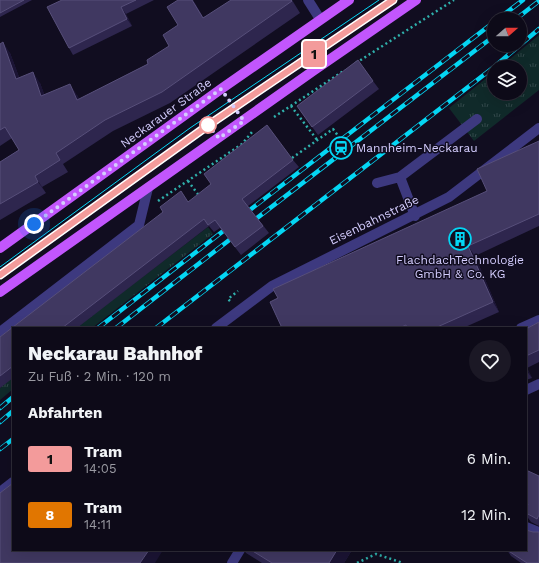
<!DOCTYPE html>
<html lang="de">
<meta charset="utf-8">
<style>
:root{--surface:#0d0a18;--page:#1b1825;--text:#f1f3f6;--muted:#9a9aa2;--line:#2d2b37}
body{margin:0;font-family:"Work Sans",sans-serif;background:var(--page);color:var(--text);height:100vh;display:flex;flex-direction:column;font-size:15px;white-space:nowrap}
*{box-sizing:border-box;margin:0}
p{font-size:13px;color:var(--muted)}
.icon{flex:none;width:22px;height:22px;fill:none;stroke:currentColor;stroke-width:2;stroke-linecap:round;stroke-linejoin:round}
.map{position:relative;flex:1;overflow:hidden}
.sheet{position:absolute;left:12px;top:327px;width:515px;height:224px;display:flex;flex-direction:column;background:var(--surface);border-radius:0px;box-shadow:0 4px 16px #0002,0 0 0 1px var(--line)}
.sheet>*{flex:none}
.badge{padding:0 8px;border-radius:3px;font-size:14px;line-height:26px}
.needle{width:26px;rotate:70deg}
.fabs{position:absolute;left:487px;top:12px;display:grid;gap:8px}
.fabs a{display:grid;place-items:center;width:40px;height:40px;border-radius:50%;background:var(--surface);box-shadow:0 4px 16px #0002,0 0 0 1px var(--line);font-size:20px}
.you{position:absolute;width:20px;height:20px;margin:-10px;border:3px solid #fff;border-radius:50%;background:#1a73e8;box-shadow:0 0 0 6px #1a73e833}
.map>.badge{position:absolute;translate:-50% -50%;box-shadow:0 0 0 2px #fff}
h2{padding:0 16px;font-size:15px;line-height:36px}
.round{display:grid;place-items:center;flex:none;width:42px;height:42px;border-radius:21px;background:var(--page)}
.head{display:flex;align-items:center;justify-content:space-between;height:68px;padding:0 16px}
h1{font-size:19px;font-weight:800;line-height:30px}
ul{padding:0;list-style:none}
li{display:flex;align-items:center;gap:12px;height:56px;padding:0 16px}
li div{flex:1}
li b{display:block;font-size:15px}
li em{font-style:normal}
li .badge{min-width:44px;font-weight:700;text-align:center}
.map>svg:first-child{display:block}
</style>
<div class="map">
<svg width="539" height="563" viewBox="0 0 539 563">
<defs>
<pattern id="grass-tufts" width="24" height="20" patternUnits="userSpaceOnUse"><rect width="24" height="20" fill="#102a2a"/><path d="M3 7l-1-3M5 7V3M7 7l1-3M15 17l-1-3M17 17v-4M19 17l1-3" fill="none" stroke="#32484a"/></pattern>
</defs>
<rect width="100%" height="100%" fill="#110d20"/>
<path fill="url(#grass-tufts)" d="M539,35V90L474,141L449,108L494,72V93H520V67H500Z
M208,227L213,234L92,328H76Z
M13,377V389L0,400V388Z"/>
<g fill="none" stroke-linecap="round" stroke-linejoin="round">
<path stroke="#2fb0ab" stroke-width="2.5" stroke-dasharray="2 3" stroke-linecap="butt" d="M356,63L454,0
M229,100L236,110
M291,106L318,141
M274,117L345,70
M292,158L333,129L339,137
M188,181L200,197
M158,201L242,144L252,132
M230,301L228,299L238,291
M195,550V551
M357,563L376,554L403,563"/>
<path stroke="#3d397f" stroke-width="10" d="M308,0L320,19
M400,177L415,216
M377,183L400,177L477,119
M216,328L272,286L449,197L539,128
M521,328L539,320
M0,332L139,225L148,188
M526,390L539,384
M0,492L13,482
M526,527L539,532
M232,563L240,550"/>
<path stroke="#c256fd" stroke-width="10" d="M0,248L221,89L349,0
M0,292L313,71L416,0"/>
<path stroke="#04d6f4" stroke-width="1" d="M0,267L190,128L379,0
M0,276L210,124L393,0"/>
<g stroke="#04d6f4" stroke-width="4.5">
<path id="rail" d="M498,19L523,0
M516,19L539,1
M494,67L539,29
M242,216L494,22
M248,225L494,36
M98,328L231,225
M116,328L237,234
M156,328L494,67
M0,408L13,397
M0,422L13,411
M0,449L13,439"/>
</g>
<use href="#rail" stroke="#110d20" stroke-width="3" stroke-dasharray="9" stroke-linecap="butt"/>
</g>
<path fill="#2e264e" d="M0,0H32L0,17Z
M62,0H154L126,14L132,26L73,55L69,48Z
M178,0H193L203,17L292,0L300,13L170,103L113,131L63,164L68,172L42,187L46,193L0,220V162L19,150L12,138L0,146V44L10,53L19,77L40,83L44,94L77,95L79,99L148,64L169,46L178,25Z
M373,81L379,89L318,135L297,106Z
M539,141V226L475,256L499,312L463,328H282L278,298L487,191Z
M293,160L299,167L248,206L269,233L241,255L220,228L214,232L209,226L77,328H13V378L0,388V337L188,202Z
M539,322V362L527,368L532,378L526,380V329Z
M526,470L539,476V526L531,522L526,515Z
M533,532L539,563H521L511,556L507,550Z
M244,550H352L344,563H262L246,553Z"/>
<path fill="#1b1434" d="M192,0H193L196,5L210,29L203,18Z
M121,7L126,14L132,26L127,19Z
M3,42L10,53L24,90L16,79Z
M33,72L40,83L49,107L41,96Z
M70,84L77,95L85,111L77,100Z
M35,176L42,187L46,193L38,182Z
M468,246L475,256L499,312L493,302Z
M526,366L532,378L526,370Z
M149,550H163L155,563H140Z
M337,550H352L344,563H329Z"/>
<path fill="#403861" stroke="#574f7a" d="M0,0H24L0,13Z
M62,0H136L121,7L127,19L69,48L47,7Z
M178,0H192L203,18L231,0H291L292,1L162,92L105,120L56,153L60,160L35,176L38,182L0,204V162L19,150L5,127L0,130V44L3,42L16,79L33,72L41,96L70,84L77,100L148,64L147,60L169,46L163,35L178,25L167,7Z
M358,60L373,81L312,127L297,106Z
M267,125L293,160L242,199L263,226L235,247L215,220L208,225L204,219L62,328H13V366L0,376V337L163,212L160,207L181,191L188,202L211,184L204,174Z
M539,141V214L468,246L493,302L435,328H407L406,325L399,328H282L270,302L278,298L273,289L487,191L477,169Z
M539,322V350L526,356V329Z
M526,470L539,476V515L537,519L526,513V508L528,504H526Z
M13,483V550H149L140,563H0V493Z
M526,530L533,532H539V563H527L507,550H526Z
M251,550H337L329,563H272Z"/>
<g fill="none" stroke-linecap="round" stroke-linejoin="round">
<g stroke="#fff" stroke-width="9">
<path id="line" d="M0,275L210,124L393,0"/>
</g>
<use href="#line" stroke="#f39b9b" stroke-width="6"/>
<path stroke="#d4cdfe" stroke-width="4" stroke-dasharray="0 7.2" d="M34,224L221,89L244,121L219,138L208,125"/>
</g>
<defs>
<g id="station-ring" transform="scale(1.15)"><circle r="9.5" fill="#110d20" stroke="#04d6f4" stroke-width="1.5"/><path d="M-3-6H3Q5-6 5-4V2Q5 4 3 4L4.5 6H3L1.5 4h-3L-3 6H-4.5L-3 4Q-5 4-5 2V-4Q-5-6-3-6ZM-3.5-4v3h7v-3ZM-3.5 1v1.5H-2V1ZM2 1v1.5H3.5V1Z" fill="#04d6f4"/></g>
<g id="building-ring" transform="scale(1.15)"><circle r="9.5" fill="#110d20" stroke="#04d6f4" stroke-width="1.5"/><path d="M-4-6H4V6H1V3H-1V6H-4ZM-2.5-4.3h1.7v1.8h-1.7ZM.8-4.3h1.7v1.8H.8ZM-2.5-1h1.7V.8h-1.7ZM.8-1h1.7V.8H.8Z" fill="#04d6f4"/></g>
</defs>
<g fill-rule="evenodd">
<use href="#station-ring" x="341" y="148"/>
<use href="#building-ring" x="460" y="239"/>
</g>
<circle fill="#fff" stroke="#f39b9b" stroke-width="2" cx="208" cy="125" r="8"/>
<g text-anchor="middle" stroke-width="3" stroke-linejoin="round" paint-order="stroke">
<g font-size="12" fill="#d4cdfe" stroke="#110d20">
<text transform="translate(166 113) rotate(-36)" y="4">Neckarauer Straße</text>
<text transform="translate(374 220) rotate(-26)" y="4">Eisenbahnstraße</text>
</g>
<g font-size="12" fill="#d4cdfe" stroke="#110d20" text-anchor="start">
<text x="356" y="152">Mannheim-Neckarau</text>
<text x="460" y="264" text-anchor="middle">FlachdachTechnologie<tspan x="460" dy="14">GmbH &amp; Co. KG</tspan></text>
</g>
</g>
</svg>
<div class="fabs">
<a><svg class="needle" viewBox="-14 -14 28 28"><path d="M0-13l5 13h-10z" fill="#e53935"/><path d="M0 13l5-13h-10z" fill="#9a9aa2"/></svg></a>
<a><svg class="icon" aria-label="layers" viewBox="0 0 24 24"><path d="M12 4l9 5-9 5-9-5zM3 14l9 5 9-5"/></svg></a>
</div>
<div class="you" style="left:34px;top:224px"></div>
<b class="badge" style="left:314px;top:54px;background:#f39b9b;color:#111">1</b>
<section class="sheet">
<div class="head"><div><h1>Neckarau Bahnhof</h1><p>Zu Fuß · 2 Min. · 120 m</p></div><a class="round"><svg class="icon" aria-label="heart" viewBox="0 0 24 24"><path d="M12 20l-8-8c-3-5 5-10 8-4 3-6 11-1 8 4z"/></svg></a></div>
<h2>Abfahrten</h2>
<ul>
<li><span class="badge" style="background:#f39b9b;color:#111">1</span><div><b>Tram</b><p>14:05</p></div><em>6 Min.</em></li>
<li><span class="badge" style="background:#e17600;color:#fff">8</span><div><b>Tram</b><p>14:11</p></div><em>12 Min.</em></li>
</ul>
</section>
</div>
